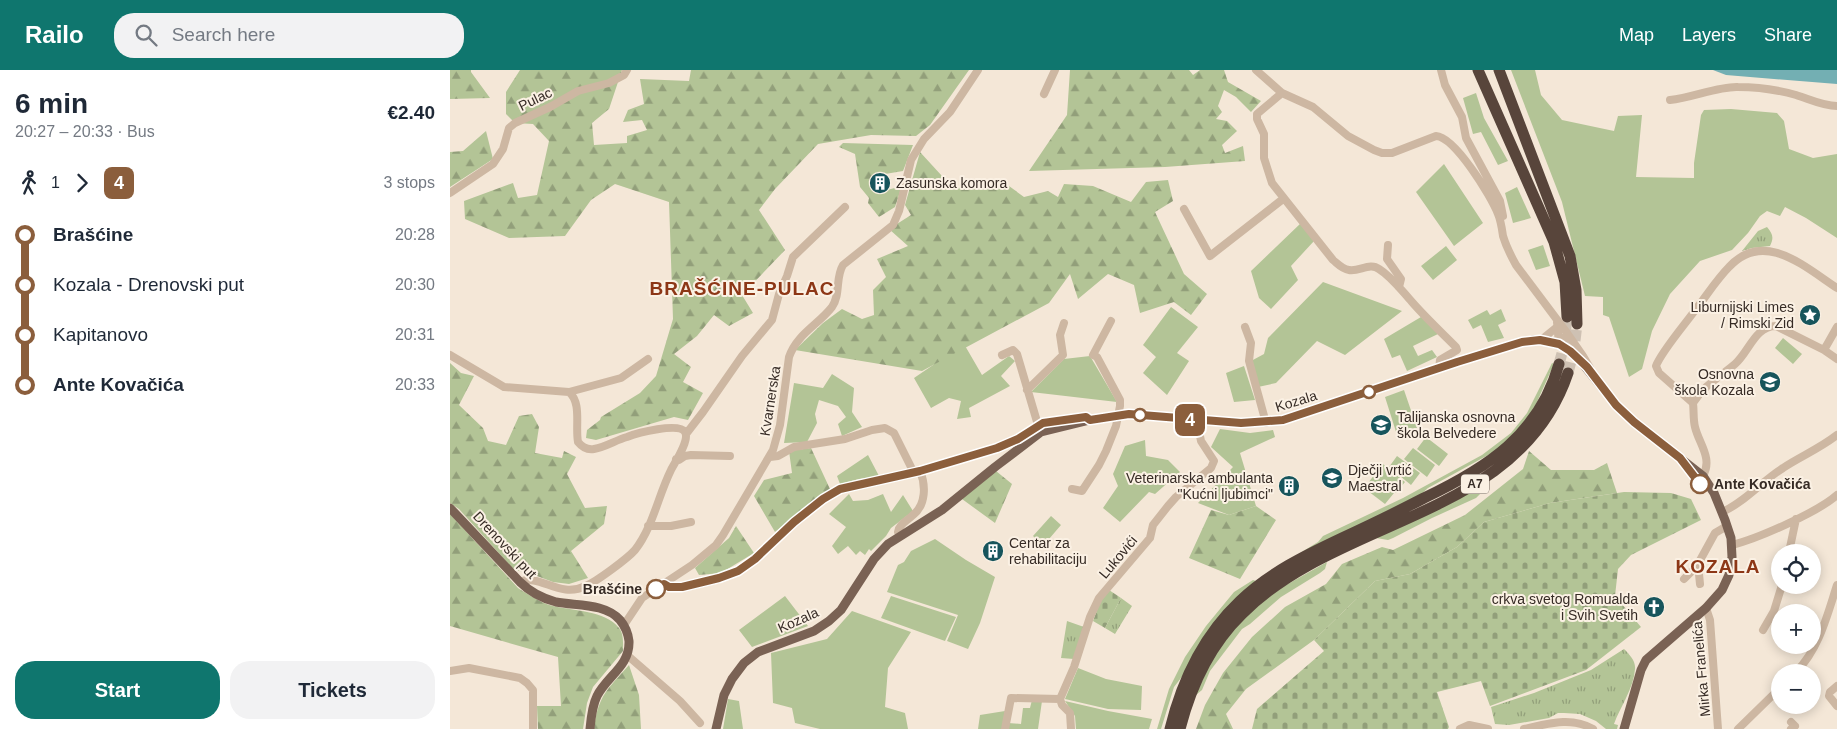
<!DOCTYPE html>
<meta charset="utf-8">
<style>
:root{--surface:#fff;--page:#f2f2f3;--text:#1f2937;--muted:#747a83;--accent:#0f766e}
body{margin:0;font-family:Helvetica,sans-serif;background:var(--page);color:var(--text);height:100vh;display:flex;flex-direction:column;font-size:19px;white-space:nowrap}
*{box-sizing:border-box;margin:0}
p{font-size:16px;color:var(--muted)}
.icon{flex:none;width:28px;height:28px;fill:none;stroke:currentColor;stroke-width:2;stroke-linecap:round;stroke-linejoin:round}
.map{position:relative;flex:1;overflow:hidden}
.panel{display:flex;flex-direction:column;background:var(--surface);width:450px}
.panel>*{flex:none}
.badge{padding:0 10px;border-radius:8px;font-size:18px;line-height:32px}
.buttons{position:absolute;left:1321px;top:474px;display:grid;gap:10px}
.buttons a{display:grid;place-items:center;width:50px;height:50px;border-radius:50%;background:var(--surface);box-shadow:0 2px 12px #0003;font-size:25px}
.map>.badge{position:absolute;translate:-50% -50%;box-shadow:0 0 0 2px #fff}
.legs{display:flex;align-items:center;gap:8px;height:55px;padding:0 15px;font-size:16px}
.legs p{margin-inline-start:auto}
.headline{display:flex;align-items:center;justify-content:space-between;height:85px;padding:0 15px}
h1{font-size:28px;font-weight:700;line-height:38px}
.action{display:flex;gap:10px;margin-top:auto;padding:10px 15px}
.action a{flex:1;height:58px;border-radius:20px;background:var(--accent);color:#fff;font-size:20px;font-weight:700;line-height:58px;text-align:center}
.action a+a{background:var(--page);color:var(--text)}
ul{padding:0 15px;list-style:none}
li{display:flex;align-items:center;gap:18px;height:50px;font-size:19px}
li i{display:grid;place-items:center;width:8px;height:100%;margin:0 6px;background:currentColor}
li i::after{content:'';width:12px;height:12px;margin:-6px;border:4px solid;border-radius:50%;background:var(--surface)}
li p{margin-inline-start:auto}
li:first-child i{background:linear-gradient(#0000 50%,currentColor 0)}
li:last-child i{background:linear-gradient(currentColor 50%,#0000 0)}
header{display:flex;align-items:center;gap:30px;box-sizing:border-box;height:70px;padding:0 25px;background:var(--accent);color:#fff}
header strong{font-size:24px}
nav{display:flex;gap:28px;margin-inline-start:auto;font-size:18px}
.search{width:350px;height:45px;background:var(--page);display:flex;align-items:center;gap:12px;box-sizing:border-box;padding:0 18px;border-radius:20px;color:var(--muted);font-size:19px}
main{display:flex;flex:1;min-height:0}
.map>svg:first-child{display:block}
</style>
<header>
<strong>Railo</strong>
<div class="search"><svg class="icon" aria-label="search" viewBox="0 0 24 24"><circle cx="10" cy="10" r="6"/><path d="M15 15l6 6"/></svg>Search here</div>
<nav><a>Map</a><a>Layers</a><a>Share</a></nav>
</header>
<main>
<section class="panel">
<div class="headline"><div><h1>6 min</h1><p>20:27 – 20:33 · Bus</p></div><b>€2.40</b></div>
<div class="legs"><svg class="icon" aria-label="walk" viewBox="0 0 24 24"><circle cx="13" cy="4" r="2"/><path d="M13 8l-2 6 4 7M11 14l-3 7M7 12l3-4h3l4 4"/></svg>1<svg class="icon" aria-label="forward" viewBox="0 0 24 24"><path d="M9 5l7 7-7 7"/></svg><b class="badge" style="background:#8b5e3c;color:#fff">4</b><p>3 stops</p></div>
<ul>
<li><i style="color:#8b5e3c"></i><b>Brašćine</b><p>20:28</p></li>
<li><i style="color:#8b5e3c"></i><span>Kozala - Drenovski put</span><p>20:30</p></li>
<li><i style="color:#8b5e3c"></i><span>Kapitanovo</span><p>20:31</p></li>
<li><i style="color:#8b5e3c"></i><b>Ante Kovačića</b><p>20:33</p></li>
</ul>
<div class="action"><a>Start</a><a>Tickets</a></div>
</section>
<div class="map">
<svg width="1387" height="659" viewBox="0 0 1387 659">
<defs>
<pattern id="forest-firs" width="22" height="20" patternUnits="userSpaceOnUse" patternTransform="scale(1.25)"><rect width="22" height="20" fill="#b3c496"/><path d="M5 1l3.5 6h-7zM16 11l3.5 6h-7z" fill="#929f7a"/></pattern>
<pattern id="cemetery-stones" width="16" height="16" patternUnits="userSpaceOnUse" patternTransform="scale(1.25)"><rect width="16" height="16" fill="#b3c496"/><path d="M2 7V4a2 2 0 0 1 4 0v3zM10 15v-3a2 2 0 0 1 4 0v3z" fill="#929f7a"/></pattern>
<pattern id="park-tufts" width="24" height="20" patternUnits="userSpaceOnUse" patternTransform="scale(1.25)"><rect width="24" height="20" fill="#b3c496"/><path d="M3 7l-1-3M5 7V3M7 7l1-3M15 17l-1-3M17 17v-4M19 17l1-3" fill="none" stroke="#929f7a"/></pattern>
</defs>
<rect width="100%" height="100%" fill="#f4e7d7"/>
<path fill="#b3c496" d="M1061,0H1085L1091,25L1112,50L1164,61L1168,46L1192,45L1186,107L1244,108V93L1251,45L1254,40L1281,39L1327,43L1334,51L1339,79L1363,88L1387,84V168L1356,148L1335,137L1330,146L1317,141L1310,146L1298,163L1282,180L1250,191L1220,224L1202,261L1192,299L1179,307L1159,247L1153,245V227L1135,226L1112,132Z
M1026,23L1034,48L1058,91L1048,95L1031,62L1023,64L1013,28Z
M994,94L1033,153L1004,176L966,122Z
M1067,117L1081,148L1063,153L1055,123Z
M851,153L864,171L841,196L848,210L821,239L809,228L801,201Z
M1093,175L1100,196L1086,200L1078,180Z
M996,176L1007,190L983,210L971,196Z
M873,212L952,241L895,285L867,271L826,313L808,317L801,291L814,284L818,268Z
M721,237L748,257L727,283L739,291L717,325L693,303L706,287L693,275Z
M1051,239L1056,251L1048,255L1054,268L1038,272L1031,255L1023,259L1018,250L1037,240L1040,245Z
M971,247L988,264L963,276L968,286L982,280L987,287L957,301L950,285L942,288L934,269Z
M1333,268L1352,284L1343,294L1325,278Z
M514,274L532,305L559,286L565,291L551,306L560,316L519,338L521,347L507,349L511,331L499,328L481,338L464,308Z
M640,286L667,332L581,322L614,289Z
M1102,293L1104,294L1082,343L1051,378L978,418L968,427L850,483L868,472L873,466L953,428L1032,385L1061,363L1077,343Z
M794,296L805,330L784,332L776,303Z
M382,304L404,318L402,342L412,357L392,366L388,354L396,347L388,336L369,330L365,344L367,353L357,372L334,373L344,313L373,318Z
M954,320L967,358L947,365L935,327Z
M770,359L800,363L823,360L825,367L790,383L806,436L779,445L748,433L783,397L761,377Z
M976,367L998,384L989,396L967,379Z
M695,370L696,386L718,390L730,402L705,424L699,422L670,452L653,438L668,416L663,404L675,376Z
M963,378L985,395L977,407L954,389Z
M418,385L429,406L409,409L390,414L387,406Z
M947,386L970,403L961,415L939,397Z
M933,394L955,412L946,423L932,412L944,423L935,434L914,418Z
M1032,417V422L1026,428L982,448L943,468L938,470L926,468Z
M399,424L403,431L418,430L433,424L441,442L453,425L463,441L441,458L436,466L421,481L419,479L415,485L410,481L406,485L398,476L388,484L382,476L396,457L379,444Z
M601,446L611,455L593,476L583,466Z
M485,469L516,490L545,507L530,553L518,579L497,571L508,545L437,522L448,495L454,492L461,481Z
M877,492L875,499L870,503L831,527L800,554L792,559L760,601L752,620L746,625L760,593L783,559L820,524Z
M803,510L806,511L724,617L711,659H707L719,619L735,587L756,556L784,522Z
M335,526L358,556L302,577L289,560Z
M441,526L506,547L495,571L431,548Z
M402,541L461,562L438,598L435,637L455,643L458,659H370L345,653L342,638L323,633L321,583L377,569Z
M628,598L656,609L692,616L691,640L658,639L615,629Z
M278,629L289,631L293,659H273Z
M582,630L592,631L588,659H557L558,653L571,654L573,638H580Z
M615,631L658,641L702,649L699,659H626L625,646Z
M555,641L552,659H528L530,645Z"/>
<path fill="url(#forest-firs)" d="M0,0H21V2L40,28L0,29Z
M70,0H172L159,39L142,53L144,75L177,73V66L197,60L192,50L173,52L178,40L194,34L190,9L239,11L241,0H519L480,55L466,66L421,65L368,74L325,119L309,140L335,180L292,225L303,243L279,256L264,245L247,266L224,284L241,297L233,312L253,323L238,350L224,347L146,370L136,368L137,360L150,350L151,347L190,323L206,306L223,249L219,132L165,114L141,130L115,166L59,168L15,149L14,131L63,113L68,128L87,125L99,71L83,54L65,53L56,44V22Z
M620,0H739L743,5L750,0H774L778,12L811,31L801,42L786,27L774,20L768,36L772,42L766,49L777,51L787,61L772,75L775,83L793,76L795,91L715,97L579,101L617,45Z
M36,61L43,89L0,117V82L13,81Z
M393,73L463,75L453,101L423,106L425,118L437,120L452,116L445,137L429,147L418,133L419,128L410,117L405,84L389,77Z
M470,82L503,118L559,116L574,127L598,121L608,127L614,114L643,116L681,132L696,112L718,110L723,131L705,142L734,204L757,224L741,245L724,232L690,243L684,215L658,204L628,229L620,204L599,233L472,301L345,280L373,253L392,239L412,249L424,245L423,220L436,207L427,189L458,176L439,159L461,145L455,135Z
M0,293L11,303L24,306L9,335L33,358L38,371L56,375L69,346L82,344L89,357L85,383L112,388L114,381L126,387L117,404L135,438L157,436L154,454L121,481L138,508L119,514L103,512L79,503L64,500L9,439L0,433Z
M361,378L380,419L325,462L304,426L314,410L342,403L339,381Z
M1079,381L1101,400H1144L1157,393L1167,423L1100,433L1034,452L1007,477L960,504L925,511L864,570L796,619L776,644L783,659H746L755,635L773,603L802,567L835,537L876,514L892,494L932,477L943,480L1015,445L1073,399Z
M546,401L562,414L545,453L512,429Z
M806,436L826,450L790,509L739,488L761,440L779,445Z
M0,444L68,518C79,525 91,533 103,536C123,541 155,540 169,558C174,564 173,574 173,581L143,617L137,633L133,659H88L87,636H111L108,587L0,556Z
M286,456L304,483L271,503L249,505L245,498L279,468Z
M179,595L189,625L191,659H144C148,625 158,619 179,595Z"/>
<path fill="url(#cemetery-stones)" d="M1174,422L1221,423L1241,429L1251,450L1181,485L1168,499L1165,526L1191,557L1136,600L1040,636L1031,611L987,622L999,657L998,659H802L807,639L874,581L864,570L925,511L960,504L1007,477L1034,452L1100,433Z
M659,520L671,528L655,558L643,551L650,532Z"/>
<path fill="url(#park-tufts)" d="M1317,157C1323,164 1324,168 1320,176L1302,178L1292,181L1308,161Z
M671,528L682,536L665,564L655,558Z
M617,551L634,557L624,589L611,588Z
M1174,579C1179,584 1186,591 1185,599C1184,618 1170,637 1164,654L1168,655L1167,659H1156L1146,651L1130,644L1114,643H1108L1099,648L1059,655L1045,654L1041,637L1084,623L1141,600Z"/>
<path fill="#73afb3" d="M1263,0H1387V14L1276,5Z"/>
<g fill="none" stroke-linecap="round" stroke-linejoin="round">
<path stroke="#cec1b3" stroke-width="11" stroke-dasharray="11 5.5" stroke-linecap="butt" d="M1109,294L1114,276L1117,247
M1118,303L1124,279L1127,254"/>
<path stroke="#cdb7a2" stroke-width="8" d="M806,0L832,23L863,37L898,66L924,80L932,83H942L986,66C1005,67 1041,126 1048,144C1051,151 1052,159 1053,166C1056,176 1061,186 1066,195L1117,263L1114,270L1109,274
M991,0L995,15L1012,47L1016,68L1050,131L1053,146
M832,23L807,44V49L814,64V88L822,113L883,190C888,194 892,199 899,200C909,202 920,192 929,199C942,207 952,221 962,232C976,248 991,262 1006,277L1007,280L990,290L989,299
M594,24L605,0
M1220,30C1242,28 1269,16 1288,17C1307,17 1328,20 1346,25C1359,29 1373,36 1387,36
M0,123L43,94L53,79L59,58L65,53L100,37L128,21L159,13L174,5L177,0
M734,139L760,186L833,129
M938,175L937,189L951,209L949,217
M1107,252L1109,274
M795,257L801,273L799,291L816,353
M1117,263L1133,286L1140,298
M1091,270L1107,257
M1374,280L1387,257
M0,285L54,317L119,322C132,333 125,356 128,372C132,377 138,380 144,379C156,377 166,370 177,367C187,363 229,352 235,362C240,370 225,392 221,400C208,426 203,457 185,480C177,489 147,511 136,516C109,529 90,503 70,512
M552,285L563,280L567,284L588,355
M577,320L613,285L610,265L614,253
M119,322L171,308L198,289
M1243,333L1209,303L1206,296C1211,282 1236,253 1246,239C1257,225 1267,209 1279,197C1314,159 1355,197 1387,218
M236,364L253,342L292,286L322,250L329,224L337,206L343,187L395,137
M320,387L328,386L344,377L395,369L422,360L435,358L444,363L464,403
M226,389L229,390L235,386L241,385L280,386
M1253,406C1263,388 1249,374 1245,357C1243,349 1244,341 1243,333C1254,315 1270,307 1285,294C1299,282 1305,256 1326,256L1374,280L1387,289
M622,419L632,421L649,395L656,381L666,356L670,336V330L647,287L643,285L661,251
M1272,442C1295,432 1312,411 1333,398C1351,386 1369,379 1387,365
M198,456H221L241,452
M450,466L448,462C449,454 457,451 463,445C476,435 476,415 470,401
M1282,475C1307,469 1368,442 1387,425
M1339,482L1346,449
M1234,509L1247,496
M214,514L219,517H233L269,509L288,501L305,489L344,452L373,429L390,419L470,401L547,379L568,369L593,353L635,346L640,350
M1250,514L1248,494L1265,463L1277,456
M1256,538L1260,550L1268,659
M174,555L192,528L242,495L266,475L273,465L323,380L330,355L339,287C347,264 368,255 382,237C391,224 385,208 393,195L443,155L449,141L461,90L474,69L500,42L528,0
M1313,560L1324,541L1332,515
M177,585L230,631L250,653
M0,601L19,598L70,608L77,613L83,620V659
M1346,602C1369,579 1377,546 1387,515
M1387,616L1380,622L1379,626L1387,636
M555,659L561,628L610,629
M621,659L620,643L612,635L610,629L624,597L640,547L649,528L700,468L703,455L718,436L726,427L761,398L764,391L751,371L747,351
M1010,659L1019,655L1038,659
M1074,659C1097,654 1121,646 1143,659
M1288,659L1330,618
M1341,659L1345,656L1341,652"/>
<path stroke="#7a6254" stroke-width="9" d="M0,438L70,512C80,522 91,528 106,532C127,536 155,533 170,550C175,556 178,563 179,571C180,596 157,606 147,626C142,636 141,648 140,659
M266,659L274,625L282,609L294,593L308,582L364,561L379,551L391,540L424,489L438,474L492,440L545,397L591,362L640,350L679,344L791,353L833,350L1007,292L1072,272L1084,270L1100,271L1109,274L1114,276L1128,288L1166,335L1184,352L1253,406L1264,423L1275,450L1281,468L1282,487L1279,505L1272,520L1256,538L1196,590L1191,600L1174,659"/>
<path stroke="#58453b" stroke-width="11" d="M1028,0L1104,172L1115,212L1117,247
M1049,0L1120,186L1126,220L1127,254
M720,659C732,610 753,566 790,531C819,503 856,485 892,468C920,455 947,442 974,428C1037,398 1089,365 1109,294
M730,659C741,616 760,575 792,544C889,446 1069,449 1118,303"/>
</g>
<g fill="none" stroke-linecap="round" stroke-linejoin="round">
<g stroke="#fff" stroke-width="11">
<path id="line-1" d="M206,519L214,514L219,517H232L269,508L288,501L305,489L344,452L373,429L390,419L470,401L547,378L568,369L593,353L636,347L640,350L679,344L791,353L833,350L1007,292L1072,272L1090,270L1109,274L1120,281L1137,297L1166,335L1184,352L1230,388L1250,414"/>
</g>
<use href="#line-1" stroke="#8b5e3c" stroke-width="8"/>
</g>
<defs>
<g id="building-disc" transform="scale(1.125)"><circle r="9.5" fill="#17555c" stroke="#fbf1e4"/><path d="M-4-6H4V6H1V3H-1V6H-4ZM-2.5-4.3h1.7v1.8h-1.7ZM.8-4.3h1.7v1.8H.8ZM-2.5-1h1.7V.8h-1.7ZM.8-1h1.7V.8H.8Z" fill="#fff"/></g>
<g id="sight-disc" transform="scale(1.125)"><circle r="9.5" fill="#17555c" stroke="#fbf1e4"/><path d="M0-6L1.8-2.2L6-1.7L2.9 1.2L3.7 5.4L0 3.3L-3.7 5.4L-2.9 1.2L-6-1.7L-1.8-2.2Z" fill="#fff"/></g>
<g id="school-disc" transform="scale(1.125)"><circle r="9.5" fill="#17555c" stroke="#fbf1e4"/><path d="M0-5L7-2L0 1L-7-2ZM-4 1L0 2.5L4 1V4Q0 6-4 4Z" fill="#fff"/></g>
<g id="church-disc" transform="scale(1.125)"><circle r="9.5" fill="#17555c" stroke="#fbf1e4"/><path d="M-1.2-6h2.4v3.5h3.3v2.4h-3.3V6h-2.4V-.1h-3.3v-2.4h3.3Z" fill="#fff"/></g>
</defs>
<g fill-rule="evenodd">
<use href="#building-disc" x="430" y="113"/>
<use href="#sight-disc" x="1360" y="245"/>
<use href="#school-disc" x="1320" y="312"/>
<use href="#school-disc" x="931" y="355"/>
<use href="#school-disc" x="882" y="408"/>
<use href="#building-disc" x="839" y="416"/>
<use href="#building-disc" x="543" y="481"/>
<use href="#church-disc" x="1204" y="537"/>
</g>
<g fill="#fff" stroke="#8b5e3c" stroke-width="2.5">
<circle cx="919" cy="322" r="6"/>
<circle cx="690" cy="345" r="6"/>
<circle cx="1250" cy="414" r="9"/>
<circle cx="206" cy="519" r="9"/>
</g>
<g text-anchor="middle" stroke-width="4" stroke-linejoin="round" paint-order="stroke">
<rect fill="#fbf1e4" stroke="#71665e" stroke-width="1" x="1011" y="404.5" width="28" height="19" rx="4"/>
<g font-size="12" font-weight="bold" fill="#362b25">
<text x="1025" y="418">A7</text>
</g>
<g font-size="14" fill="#362b25" stroke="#fbf1e4">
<text transform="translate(85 29) rotate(-26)" y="5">Pulac</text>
<text transform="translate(320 331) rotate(-81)" y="5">Kvarnerska</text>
<text transform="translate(846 331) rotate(-17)" y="5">Kozala</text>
<text transform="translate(55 475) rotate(47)" y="5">Drenovski put</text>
<text transform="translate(668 487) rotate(-50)" y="5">Lukovići</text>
<text transform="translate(348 550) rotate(-24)" y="5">Kozala</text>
<text transform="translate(1251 599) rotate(-95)" y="5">Mirka Franelića</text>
</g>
<g font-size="14" fill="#362b25" stroke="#fbf1e4" text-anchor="start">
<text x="446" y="118">Zasunska komora</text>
<text x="1344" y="242" text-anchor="end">Liburnijski Limes<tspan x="1344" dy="16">/ Rimski Zid</tspan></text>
<text x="1304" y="309" text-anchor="end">Osnovna<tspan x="1304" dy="16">škola Kozala</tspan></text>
<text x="947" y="352">Talijanska osnovna<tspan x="947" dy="16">škola Belvedere</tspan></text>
<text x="898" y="405">Dječji vrtić<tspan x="898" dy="16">Maestral</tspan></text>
<text x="823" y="413" text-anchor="end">Veterinarska ambulanta<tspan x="823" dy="16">"Kućni ljubimci"</tspan></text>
<text x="559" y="478">Centar za<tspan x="559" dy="16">rehabilitaciju</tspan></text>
<text x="1188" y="534" text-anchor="end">crkva svetog Romualda<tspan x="1188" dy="16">i Svih Svetih</tspan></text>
</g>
<g font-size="14" font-weight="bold" fill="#362b25" stroke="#fbf1e4" text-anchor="start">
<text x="1264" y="419">Ante Kovačića</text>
<text x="192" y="524" text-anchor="end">Brašćine</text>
</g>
<g font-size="19" font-weight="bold" letter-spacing="1" fill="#8d3716" stroke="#fbf1e4">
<text x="292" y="225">BRAŠĆINE-PULAC</text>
<text x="1268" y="503">KOZALA</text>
</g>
</g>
</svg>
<div class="buttons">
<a><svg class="icon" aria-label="locate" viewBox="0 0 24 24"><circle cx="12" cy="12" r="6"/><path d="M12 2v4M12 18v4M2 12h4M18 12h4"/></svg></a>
<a>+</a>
<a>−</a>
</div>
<b class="badge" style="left:740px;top:350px;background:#8b5e3c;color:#fff">4</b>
</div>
</main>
